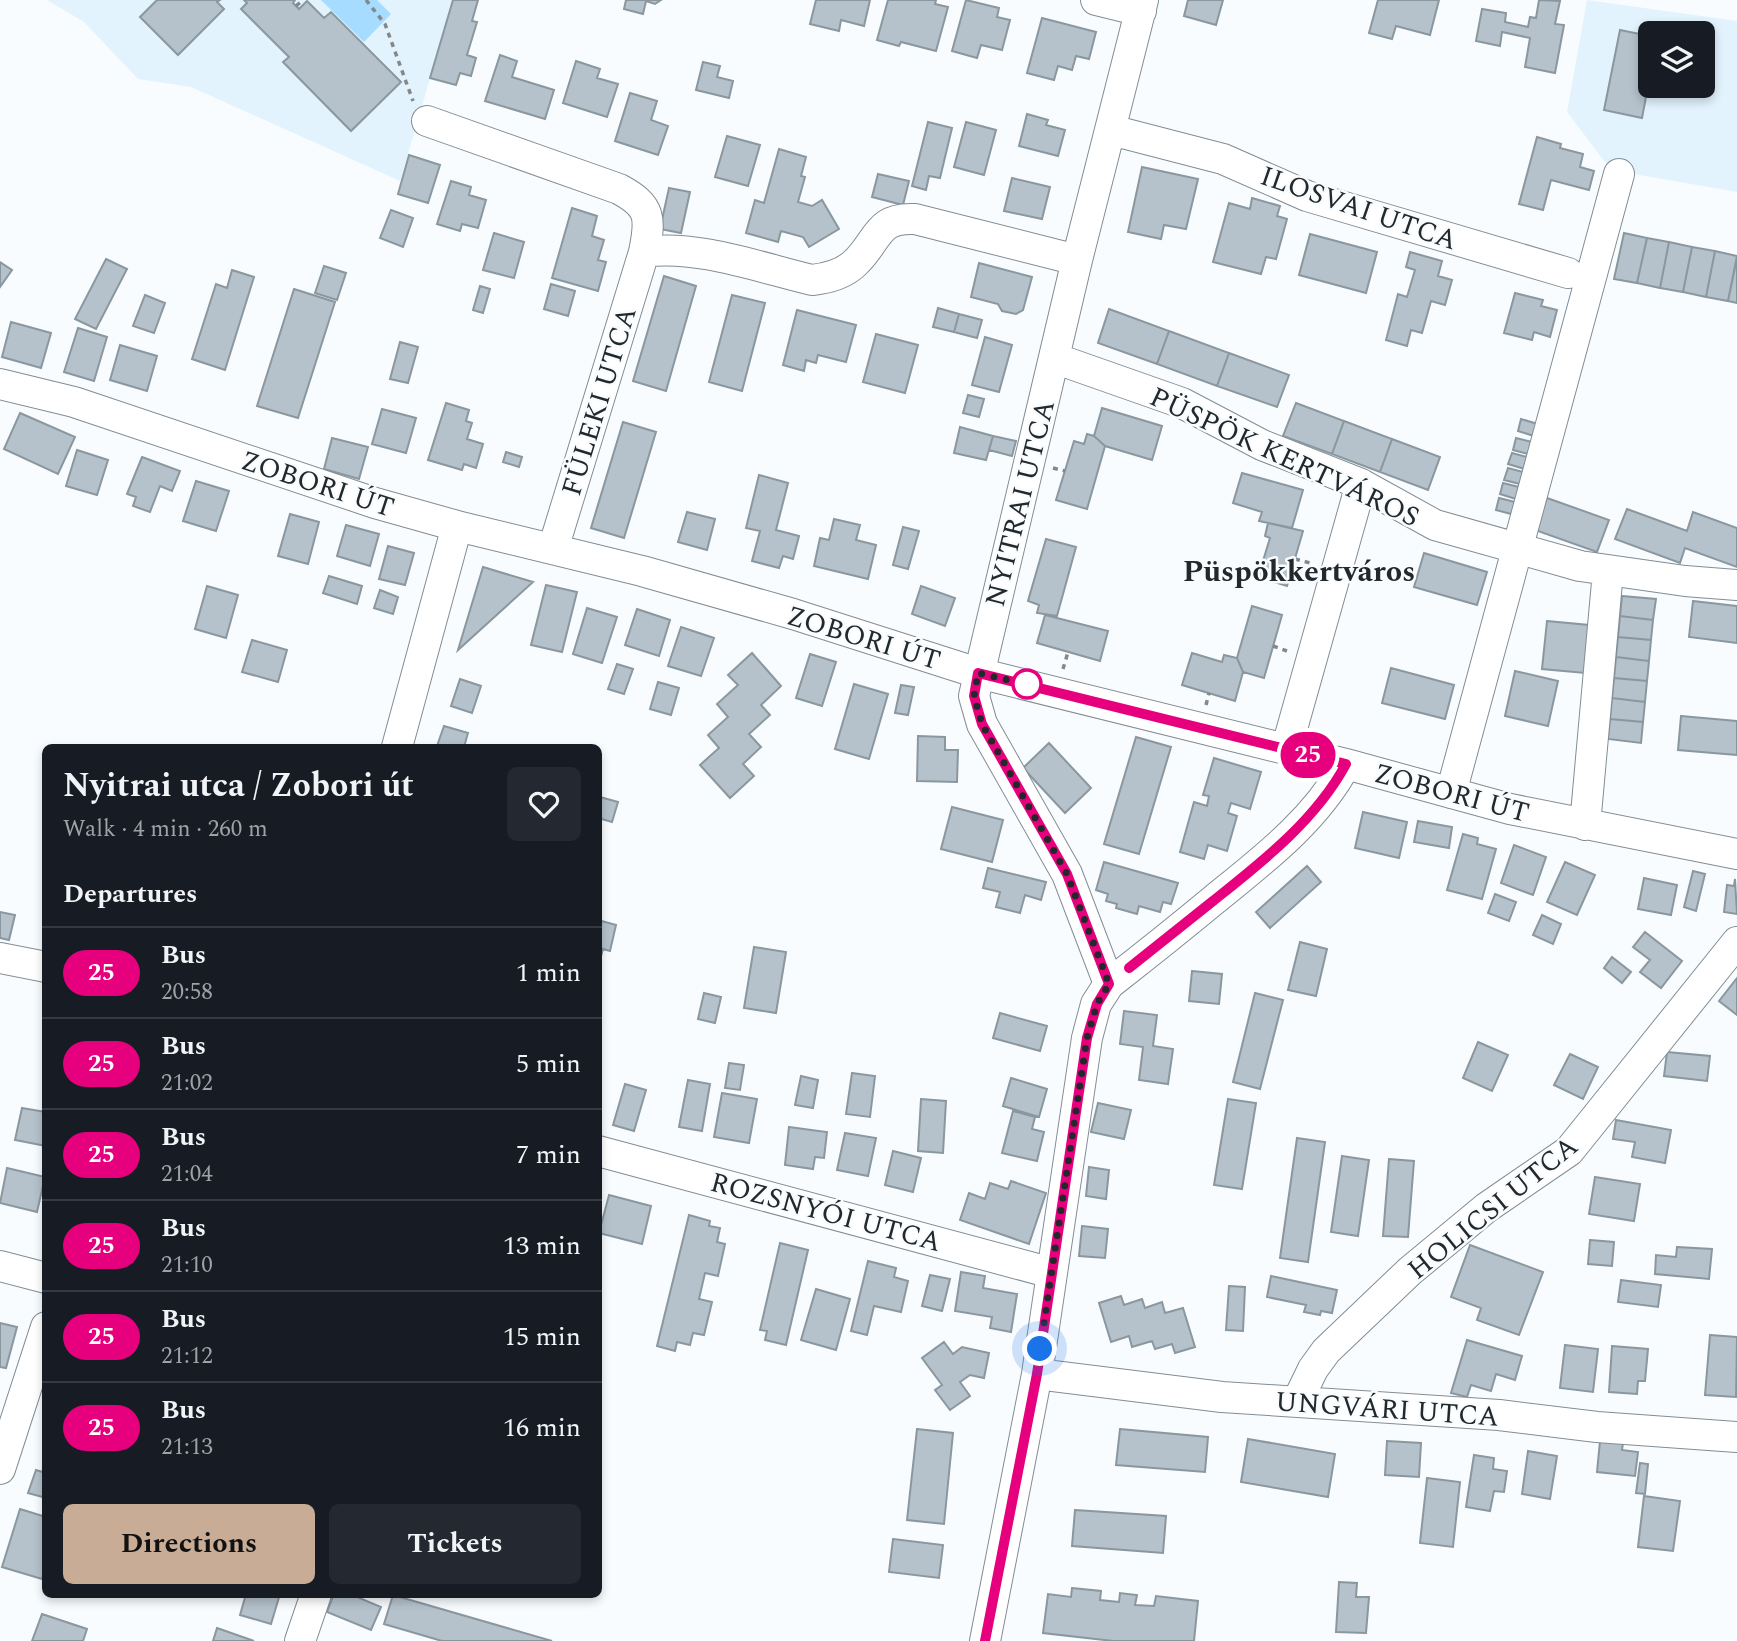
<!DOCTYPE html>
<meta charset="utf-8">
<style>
:root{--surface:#171b24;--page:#242831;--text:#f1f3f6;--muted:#9ea1a6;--line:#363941;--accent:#c8ac96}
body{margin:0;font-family:Spectral,serif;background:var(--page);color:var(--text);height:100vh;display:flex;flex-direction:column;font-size:26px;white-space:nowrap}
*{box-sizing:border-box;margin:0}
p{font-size:23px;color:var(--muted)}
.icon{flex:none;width:38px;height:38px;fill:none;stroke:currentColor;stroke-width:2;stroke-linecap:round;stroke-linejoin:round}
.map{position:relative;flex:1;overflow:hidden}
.sheet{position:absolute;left:42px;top:744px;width:560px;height:854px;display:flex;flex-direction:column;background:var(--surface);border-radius:10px;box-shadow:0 4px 10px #0003}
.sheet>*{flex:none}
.badge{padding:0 14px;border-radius:23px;font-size:24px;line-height:46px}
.fabs{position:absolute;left:1638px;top:21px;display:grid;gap:14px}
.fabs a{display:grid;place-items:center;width:77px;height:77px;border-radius:10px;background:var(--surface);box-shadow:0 4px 10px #0003;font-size:35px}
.you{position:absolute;width:35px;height:35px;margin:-18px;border:5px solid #fff;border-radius:50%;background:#1a73e8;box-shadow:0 0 0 10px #1a73e833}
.map>.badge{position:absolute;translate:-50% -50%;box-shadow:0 0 0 4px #fff}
h2{padding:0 21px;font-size:26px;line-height:63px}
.round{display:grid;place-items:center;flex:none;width:74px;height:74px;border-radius:10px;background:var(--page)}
.overview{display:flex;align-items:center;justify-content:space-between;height:119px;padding:0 21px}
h1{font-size:33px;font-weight:700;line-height:52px}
.action{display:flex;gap:14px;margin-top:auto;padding:14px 21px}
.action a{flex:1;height:80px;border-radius:10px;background:var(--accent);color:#111;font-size:28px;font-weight:700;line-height:80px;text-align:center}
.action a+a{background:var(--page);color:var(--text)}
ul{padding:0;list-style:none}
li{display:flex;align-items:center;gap:21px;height:91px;padding:0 21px;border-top:2px solid var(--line)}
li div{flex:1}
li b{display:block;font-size:26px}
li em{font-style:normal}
li .badge{min-width:77px;font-weight:700;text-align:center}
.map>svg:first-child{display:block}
</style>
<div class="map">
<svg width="1737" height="1641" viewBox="0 0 1737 1641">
<rect width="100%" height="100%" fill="#f9fcfe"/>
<path fill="#e2f3fe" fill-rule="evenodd" d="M47,0H453L400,181L191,87L138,79L84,22Z
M1587,0L1737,21V192L1611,170L1567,112ZM1650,33H1703V86H1650Z"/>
<path fill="#a5dcff" d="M321,0H377L391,14L364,42Z"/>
<path fill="#b5c2cb" stroke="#8a979f" stroke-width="2" d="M157,0H220L217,2L224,9L178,55L140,17Z
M244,0H295L293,3L299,9L307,1L324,18L331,12L401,82L351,131L283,62L289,57L241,9L247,3Z
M453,0H478L472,21L477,22L467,55L476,58L471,76L460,73L456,85L430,78Z
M626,0H661L655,4L646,1L643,14L624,9Z
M816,0H870L864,26L841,20L839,31L810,24Z
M888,0H936L935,4L948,7L936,51L901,42L899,46L877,40Z
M966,0L999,8L997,17L1010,20L1002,50L981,45L977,58L952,51Z
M1188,0H1223L1216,25L1184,16Z
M1378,0H1439L1430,35L1396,26L1392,39L1369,33Z
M1539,0L1560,1L1555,24L1564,25L1555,73L1525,67L1530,38L1502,32L1500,46L1476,41L1482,9L1506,13L1505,22L1528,27L1530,17L1536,18Z
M1042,18L1096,32L1089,59L1076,56L1072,70L1058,66L1054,80L1027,73Z
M1620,30L1650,36V76L1642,118L1604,110Z
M500,55L517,61L512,77L554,90L545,119L485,101Z
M576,61L600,69L597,78L618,84L607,117L563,103Z
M703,62L720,66L717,77L733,81L729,98L696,90Z
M630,93L657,101L651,120L668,126L658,155L615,141Z
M1027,114L1048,120L1046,125L1065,130L1058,156L1019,146Z
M928,122L952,128L940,178L929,176L926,190L912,186Z
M966,122L996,130L984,175L954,167Z
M727,136L760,145L748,186L715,177Z
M1537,137L1561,144L1560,148L1583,154L1580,167L1594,171L1589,190L1551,180L1543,210L1519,204Z
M779,149L806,157L801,176L805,177L798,202L812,206L822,200L839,229L809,247L803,237L781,231L778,242L746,233L755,200L764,203Z
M409,155L440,165L428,203L398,194Z
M1142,167L1198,179L1186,229L1164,225L1161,239L1128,232Z
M878,174L909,181L903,205L872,197Z
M1012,178L1050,187L1042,219L1004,211Z
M451,181L471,187L469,195L486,200L478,228L462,224L460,231L437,224Z
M669,188L690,192L681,233L660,229Z
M1252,198L1280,206L1277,216L1287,219L1276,259L1266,257L1261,274L1213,262L1229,203L1250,209Z
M572,208L597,216L592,236L604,240L598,260L606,262L598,291L552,278Z
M391,210L413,218L403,247L380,238Z
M494,233L524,242L514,278L483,270Z
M1624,233L1647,238L1637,283L1614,279Z
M1310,234L1377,252L1366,293L1299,275Z
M1647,238L1669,242L1660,288L1637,283Z
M1669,242L1692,247L1683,292L1660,288Z
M1692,247L1715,251L1706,297L1683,292Z
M1715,251L1737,256L1728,301L1706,297Z
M1410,252L1442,261L1438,276L1452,280L1445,305L1431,301L1422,333L1411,330L1407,346L1386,340L1398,294L1407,297L1415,270L1406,267Z
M1737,258V303L1728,301Z
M106,259L127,269L96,329L75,319Z
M0,262L12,270L0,287Z
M979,263L1032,277L1023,310L1016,314L1002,311L998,304L971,297Z
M324,266L346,273L337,300L315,293Z
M232,270L254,277L225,370L192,359L216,284L227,288Z
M664,276L696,286L666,391L633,381Z
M551,284L575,291L568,316L544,309Z
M480,286L490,289L483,313L473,310Z
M294,289L335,302L298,418L257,406Z
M1515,293L1543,300L1541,306L1557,310L1550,337L1534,332L1532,340L1504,333Z
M145,295L165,303L154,333L133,326Z
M732,295L765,303L742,391L709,382Z
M938,308L959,314L954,332L933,327Z
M1109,309L1169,331L1157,364L1098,343Z
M797,310L856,325L846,362L818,355L816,363L806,360L804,371L783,365Z
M959,314L982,320L977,338L954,332Z
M11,322L51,333L41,368L2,357Z
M78,328L107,337L94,381L64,372Z
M1169,331L1229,353L1217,386L1157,364Z
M876,334L918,345L905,393L863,382Z
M985,337L1012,345L999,392L972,385Z
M400,342L418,347L408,383L390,379Z
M120,345L157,356L147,391L110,380Z
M1229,353L1289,375L1277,407L1217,386Z
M968,395L984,399L979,417L963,413Z
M446,403L469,410L466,421L472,423L467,439L483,444L476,468L464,464L462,470L428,460Z
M1296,403L1344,421L1332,454L1283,436Z
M1102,408L1162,426L1152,460L1105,446L1094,436Z
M382,409L416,418L406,453L372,444Z
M20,413L75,437L58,474L4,449Z
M1521,419L1541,425L1537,437L1518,431Z
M1344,421L1392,439L1380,472L1332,454Z
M623,422L656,432L624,538L591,528Z
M960,427L993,436L986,460L954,453Z
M1087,434L1094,436L1105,446L1087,509L1056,500L1074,441L1084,444Z
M993,436L1016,441L1012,456L989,450Z
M332,438L368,447L359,479L324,469Z
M1516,438L1536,443L1532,455L1513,450Z
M1392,439L1440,457L1428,490L1380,472Z
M77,450L108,460L97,495L66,486Z
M506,452L522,457L519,467L503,462Z
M1512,453L1531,458L1528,470L1508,464Z
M142,457L180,471L172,491L160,486L150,512L133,506L136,497L127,494Z
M1508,468L1527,473L1524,485L1504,480Z
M1242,473L1303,490L1292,528L1259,521L1262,512L1233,503Z
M759,475L788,483L776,530L799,536L793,559L783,556L779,568L752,561L760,531L746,528Z
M196,481L229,491L216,531L183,521Z
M1503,483L1523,488L1519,500L1500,494Z
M1499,498L1519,503L1515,515L1496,510Z
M1547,498L1609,520L1597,552L1535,530Z
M1627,509L1687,531L1693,512L1737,528V567L1685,548L1680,563L1615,539Z
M687,512L715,519L707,550L678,542Z
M290,514L319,522L308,564L278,556Z
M834,519L860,525L856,540L876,545L868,579L814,566L820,538L829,540Z
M1268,523L1303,531L1287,586L1258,577L1270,538L1265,536Z
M346,525L379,534L370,566L337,556Z
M903,527L919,531L908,569L893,565Z
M1046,539L1076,547L1057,616L1037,613L1039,605L1028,601Z
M388,546L414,553L405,585L379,579Z
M1424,553L1487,572L1477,605L1414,587Z
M483,567L533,582L458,650Z
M329,576L362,586L357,604L323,593Z
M546,585L577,592L562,652L531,645Z
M207,586L238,595L226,638L195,629Z
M921,586L955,598L945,626L912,614Z
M380,590L398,597L393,614L374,608Z
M1622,596L1656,599L1653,620L1620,616Z
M1693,601L1737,606V643L1689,637Z
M1252,606L1282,615L1264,678L1243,672L1237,658Z
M587,608L617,617L602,663L573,654Z
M637,609L670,620L659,656L625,645Z
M1045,615L1108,631L1100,661L1037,643Z
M1620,616L1653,620L1651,640L1618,637Z
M1547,621L1589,625L1585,673L1542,669Z
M681,627L714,638L701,676L668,666Z
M1618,637L1651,640L1649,661L1616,657Z
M252,640L287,650L278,682L242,672Z
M752,653L781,686L761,705L770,715L749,734L761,747L743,764L754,776L730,798L700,765L719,748L708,735L728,717L717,704L738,685L728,675Z
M1192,653L1222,662L1224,655L1237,658L1243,672L1235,701L1182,685Z
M810,654L836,662L822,706L796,698Z
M1616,657L1649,661L1647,681L1614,678Z
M617,664L633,669L624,694L608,689Z
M1391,668L1454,685L1445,719L1382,703Z
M1515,671L1558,681L1548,726L1505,716Z
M1614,678L1647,681L1645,702L1612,698Z
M460,679L481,686L472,713L451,706Z
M658,682L679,688L671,715L650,709Z
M854,684L888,694L869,759L835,749Z
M901,685L914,687L908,715L895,713Z
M1612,698L1645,702L1643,722L1610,719Z
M1681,716L1737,721V755L1678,750Z
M1610,719L1643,722L1641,743L1608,739Z
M444,726L468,733L464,747L437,746Z
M918,736L945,737V750H958L957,782L917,781Z
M1136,737L1171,747L1139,854L1104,844Z
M1049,743L1091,788L1065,813L1023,768Z
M1214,758L1261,772L1250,809L1231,803L1228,813L1237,816L1227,851L1208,845L1204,859L1180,852L1194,802L1207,806L1209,796L1203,795Z
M600,797L618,802L612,822L598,818Z
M952,807L1003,820L992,862L941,849Z
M1363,812L1407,822L1399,858L1355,848Z
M1418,821L1452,827L1449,848L1414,842Z
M1463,834L1478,838L1477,844L1496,849L1482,899L1447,890Z
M1514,845L1546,857L1533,895L1501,883Z
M1104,862L1178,883L1171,904L1163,902L1160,912L1139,906L1137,914L1116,908L1117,904L1106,901L1108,894L1096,890Z
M1565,862L1595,875L1577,915L1547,902Z
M1307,866L1321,882L1270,928L1256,912Z
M988,868L1046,882L1041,900L1025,895L1020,913L996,907L1000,892L983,888Z
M1693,871L1705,874L1696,911L1684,907Z
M1644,878L1677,885L1671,915L1638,909Z
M1735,879L1737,914L1724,912L1727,885L1734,886Z
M1495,894L1516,902L1509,921L1488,913Z
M0,912L15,915L9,940L0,938Z
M1542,915L1561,924L1553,944L1533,935Z
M598,920L616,925L610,951L603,949L598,967Z
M1645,932L1682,961L1661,988L1640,972L1650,960L1633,947Z
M1300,942L1327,949L1316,996L1288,990Z
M754,947L786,952L776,1013L744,1008Z
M1612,957L1631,972L1622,983L1604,968Z
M1192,971L1222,974L1219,1004L1189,1001Z
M1737,978V1015L1719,1001Z
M704,993L721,997L715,1023L698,1019Z
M1255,993L1283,1000L1260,1089L1233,1082Z
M1124,1011L1157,1015L1153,1046L1173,1049L1168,1084L1139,1080L1143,1047L1120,1044Z
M1000,1013L1047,1026L1040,1051L993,1038Z
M1478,1042L1508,1055L1492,1091L1463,1078Z
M1667,1052L1710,1056L1707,1081L1664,1076Z
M1570,1054L1598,1067L1583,1099L1554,1085Z
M729,1063L744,1065L740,1090L725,1088Z
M852,1073L875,1076L870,1117L846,1114Z
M801,1076L818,1080L813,1108L795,1105Z
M1011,1078L1047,1089L1039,1117L1003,1106Z
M688,1080L710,1084L702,1131L679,1127Z
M625,1084L646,1090L634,1131L613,1125Z
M722,1093L757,1099L749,1143L714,1137Z
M921,1099L946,1101L943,1153L918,1151Z
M1228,1099L1256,1103L1242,1189L1214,1185Z
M1098,1103L1131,1110L1124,1139L1091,1132Z
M22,1108L46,1112V1146L15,1140Z
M1013,1111L1035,1117L1032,1129L1044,1132L1037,1161L1002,1153Z
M1616,1120L1671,1130L1665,1163L1632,1157L1635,1142L1613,1139Z
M789,1127L827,1132L824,1158L815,1157L813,1169L785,1165Z
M845,1133L876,1138L868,1176L837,1170Z
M1297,1138L1325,1142L1308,1262L1280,1258Z
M893,1151L921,1158L913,1192L885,1185Z
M1342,1156L1369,1160L1358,1236L1331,1232Z
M1389,1159L1414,1161L1408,1237L1383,1236Z
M1089,1167L1109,1170L1106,1199L1086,1196Z
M7,1168L45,1177L37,1212L0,1203Z
M1595,1177L1640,1184L1634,1221L1589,1214Z
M1011,1181L1046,1193L1029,1244L960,1220L969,1193L985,1199L990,1183L1008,1189Z
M609,1195L651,1206L642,1244L599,1233Z
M689,1215L710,1221L709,1226L720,1228L717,1242L725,1244L718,1276L705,1273L699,1299L712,1302L704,1335L693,1333L690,1345L677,1342L675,1351L657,1346Z
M1082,1226L1108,1229L1105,1258L1079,1256Z
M1590,1240L1614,1242L1612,1266L1588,1264Z
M780,1243L808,1250L786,1345L765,1340L767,1331L760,1330Z
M1470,1245L1543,1272L1519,1335L1477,1320L1481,1308L1451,1297Z
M1677,1247L1712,1249L1709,1279L1655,1274L1656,1255L1676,1257Z
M868,1261L896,1268L894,1277L908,1281L901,1312L874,1306L867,1335L851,1331Z
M961,1272L985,1276L983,1288L1017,1294L1011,1332L990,1328L992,1317L955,1311Z
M930,1275L950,1279L942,1311L922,1306Z
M1271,1276L1337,1290L1332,1313L1321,1311L1320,1315L1304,1312L1306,1305L1267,1297Z
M1621,1280L1661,1285L1658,1307L1618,1302Z
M1229,1286L1245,1287L1243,1331L1226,1330Z
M816,1289L850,1299L836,1350L801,1340Z
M1121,1296L1124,1305L1142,1299L1145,1308L1162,1302L1165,1313L1183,1308L1195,1347L1175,1353L1172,1344L1155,1349L1152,1341L1132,1347L1129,1336L1111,1342L1099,1303Z
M0,1323L17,1327L6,1368L0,1367Z
M1710,1335L1737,1337L1736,1397L1705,1395Z
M1467,1340L1522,1356L1515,1380L1496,1374L1491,1391L1471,1385L1467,1397L1451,1393Z
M944,1342L953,1354L962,1347L989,1353L984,1378L970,1375L960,1382L970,1396L950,1410L935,1390L942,1385L922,1358Z
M1565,1345L1598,1349L1593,1392L1560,1388Z
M1612,1346L1648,1349L1645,1381H1638L1637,1394L1609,1392Z
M917,1429L953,1433L944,1524L907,1520Z
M1120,1429L1208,1437L1205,1472L1116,1465Z
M1248,1439L1335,1454L1328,1497L1241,1482Z
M1387,1441L1421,1443L1419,1477L1385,1475Z
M1600,1441L1623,1443L1622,1450L1638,1452L1635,1476L1597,1472Z
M1528,1451L1557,1456L1550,1499L1522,1494Z
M1474,1455L1494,1458L1493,1469L1507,1471L1504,1492L1494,1491L1490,1511L1466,1507Z
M1640,1463L1648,1464L1645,1494L1636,1493Z
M36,1470L46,1473V1498L28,1493Z
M1427,1478L1460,1482L1453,1547L1420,1543Z
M1644,1496L1680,1501L1673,1551L1638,1547Z
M20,1509L46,1517V1567L42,1579L2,1567Z
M1075,1510L1166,1516L1163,1553L1072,1546Z
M893,1539L943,1545L939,1578L889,1572Z
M1339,1582L1357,1583L1356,1597H1369L1366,1633L1336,1632Z
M1072,1588L1101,1591L1100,1600L1119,1602L1120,1593L1137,1595L1135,1605L1154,1606L1156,1596L1198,1601L1194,1641H1113L1043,1633L1048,1594L1071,1597Z
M246,1594H280L271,1624L240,1615Z
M334,1594H358L357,1597L381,1607L371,1630L327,1612Z
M393,1595L552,1641H442L384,1624Z
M42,1614L87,1629L83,1641H32Z
M217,1628L254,1641H213Z"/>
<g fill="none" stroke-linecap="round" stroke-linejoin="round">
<g stroke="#818d95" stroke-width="32">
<path id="minor" d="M1096,0L1141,11
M427,121L619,189C651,206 651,218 644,252
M1111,130L1223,159L1307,196L1568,273
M1054,358L1182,403L1262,445L1361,484L1435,525L1580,566L1685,581L1737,585
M0,384L74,402L375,503L457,526L642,571L793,614L978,673L1346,764L1510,809L1737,854
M553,549L644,252C696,244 761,268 812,280C829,278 845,274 857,261C879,239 877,217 915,219L1077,260
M397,747L457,526
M1286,750L1361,484
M1451,793L1619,174
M1585,825L1608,571
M0,958L46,967
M1109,984L1067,874L982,724L974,696L1077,260L1143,0
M598,1151L1052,1273
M0,1266L46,1278
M1037,1374L1222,1397L1499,1415L1597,1427L1737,1437
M1297,1402L1313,1369L1326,1351L1410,1271L1486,1208L1569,1151L1737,942
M0,1469L46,1327
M300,1641L316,1594
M985,1641L1037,1374L1087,1038L1096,1004L1109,984C1145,956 1180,928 1215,899C1263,860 1316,820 1346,764"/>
</g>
<path stroke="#84888b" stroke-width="3.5" stroke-dasharray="5 5" stroke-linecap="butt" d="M366,0L385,24L413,101
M296,6L303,0
M1053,468L1065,471
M1295,559L1314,564
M1273,646L1287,651
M1063,669L1068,652
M1206,705L1209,693"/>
<use href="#minor" stroke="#fff" stroke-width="30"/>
</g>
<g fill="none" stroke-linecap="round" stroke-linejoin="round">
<g stroke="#fff" stroke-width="16">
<path id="line" d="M985,1641L1037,1374L1087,1038L1097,1004L1109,984L1067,874L982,724L974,696L978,673L1346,764C1316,820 1262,862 1213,901C1185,923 1157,946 1129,968"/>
</g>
<use href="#line" stroke="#e6007e" stroke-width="10"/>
<path stroke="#23282b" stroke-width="7" stroke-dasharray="0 12.6" d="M1027,684L1035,686L978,673L974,696L982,724L1067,874L1109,984L1097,1004L1087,1038L1040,1349"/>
</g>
<circle fill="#fff" stroke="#e6007e" stroke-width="3.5" cx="1027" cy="684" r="14"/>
<g text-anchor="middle" stroke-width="5" stroke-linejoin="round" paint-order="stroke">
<g font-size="28" fill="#23282b" stroke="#f9fcfe">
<text transform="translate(1359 207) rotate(19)" y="10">ILOSVAI UTCA</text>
<text transform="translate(598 401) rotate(-73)" y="10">FÜLEKI UTCA</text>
<text transform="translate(1285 456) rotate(25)" y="10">PÜSPÖK KERTVÁROS</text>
<text transform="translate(318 483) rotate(18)" y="10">ZOBORI ÚT</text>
<text transform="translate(1019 503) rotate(-76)" y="10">NYITRAI UTCA</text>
<text transform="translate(864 637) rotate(17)" y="10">ZOBORI ÚT</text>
<text transform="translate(1452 792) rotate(15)" y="10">ZOBORI ÚT</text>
<text transform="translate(1492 1207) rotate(-39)" y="10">HOLICSI UTCA</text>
<text transform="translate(826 1211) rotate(15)" y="10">ROZSNYÓI UTCA</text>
<text transform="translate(1387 1408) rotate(4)" y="10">UNGVÁRI UTCA</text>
</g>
<g font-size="30" font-weight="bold" fill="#23282b" stroke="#f9fcfe">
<text x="1299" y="581">Püspökkertváros</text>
</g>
</g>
</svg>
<div class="fabs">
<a><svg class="icon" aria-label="layers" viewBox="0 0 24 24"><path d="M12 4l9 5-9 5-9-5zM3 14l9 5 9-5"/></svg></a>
</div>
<div class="you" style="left:1040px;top:1349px"></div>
<b class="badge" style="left:1308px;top:755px;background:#e6007e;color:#fff">25</b>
<section class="sheet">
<div class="overview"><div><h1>Nyitrai utca / Zobori út</h1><p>Walk · 4 min · 260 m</p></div><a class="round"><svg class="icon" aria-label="heart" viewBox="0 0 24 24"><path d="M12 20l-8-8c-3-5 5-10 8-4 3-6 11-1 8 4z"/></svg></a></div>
<h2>Departures</h2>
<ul>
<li><span class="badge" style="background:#e6007e;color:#fff">25</span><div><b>Bus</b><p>20:58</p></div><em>1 min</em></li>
<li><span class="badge" style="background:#e6007e;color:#fff">25</span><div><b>Bus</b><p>21:02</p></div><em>5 min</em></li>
<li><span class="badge" style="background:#e6007e;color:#fff">25</span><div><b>Bus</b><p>21:04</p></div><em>7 min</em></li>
<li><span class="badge" style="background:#e6007e;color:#fff">25</span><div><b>Bus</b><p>21:10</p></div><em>13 min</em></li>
<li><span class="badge" style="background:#e6007e;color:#fff">25</span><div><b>Bus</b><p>21:12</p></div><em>15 min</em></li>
<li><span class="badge" style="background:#e6007e;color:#fff">25</span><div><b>Bus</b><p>21:13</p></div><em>16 min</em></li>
</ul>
<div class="action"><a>Directions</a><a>Tickets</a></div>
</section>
</div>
